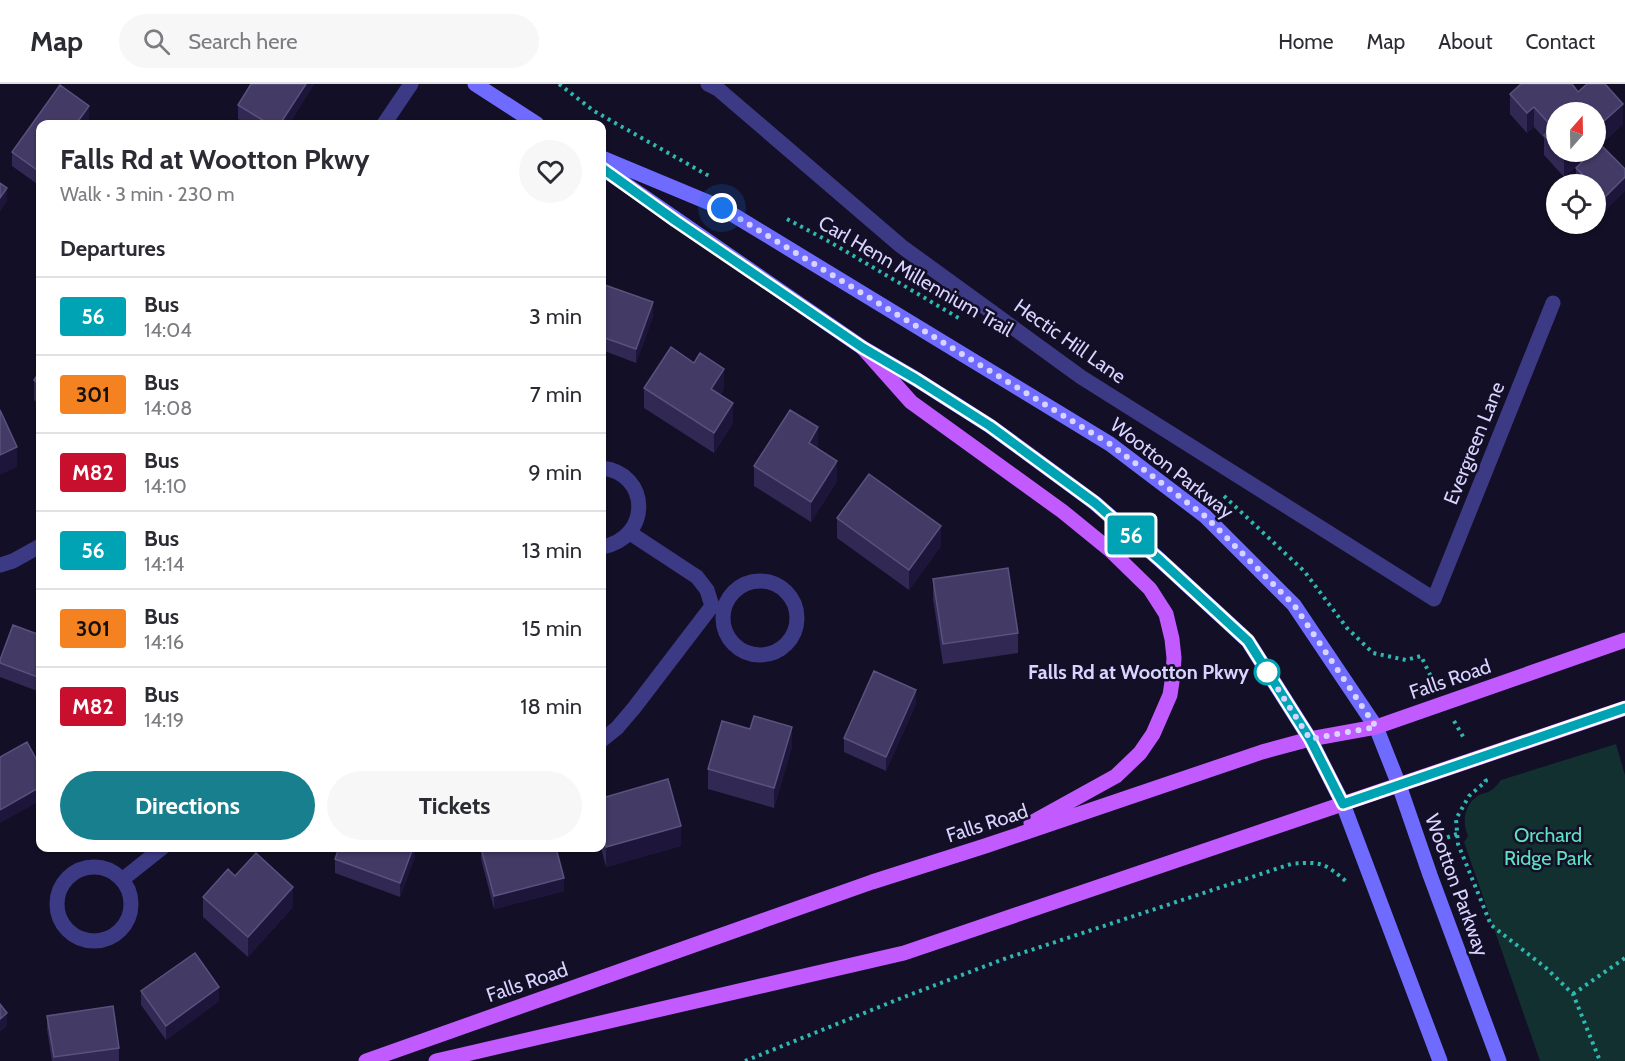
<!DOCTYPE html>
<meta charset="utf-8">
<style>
:root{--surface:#fff;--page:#f7f7f7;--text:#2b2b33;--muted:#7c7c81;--line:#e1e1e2;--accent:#187f8f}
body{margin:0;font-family:Cabin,sans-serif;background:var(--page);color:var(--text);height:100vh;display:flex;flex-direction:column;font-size:22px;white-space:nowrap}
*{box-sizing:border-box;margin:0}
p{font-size:20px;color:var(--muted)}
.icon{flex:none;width:33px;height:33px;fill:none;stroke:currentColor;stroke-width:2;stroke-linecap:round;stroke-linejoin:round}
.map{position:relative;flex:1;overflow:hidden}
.panel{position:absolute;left:36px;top:36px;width:570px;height:732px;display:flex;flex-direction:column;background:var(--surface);border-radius:12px;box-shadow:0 2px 4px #0004}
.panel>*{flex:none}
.badge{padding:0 12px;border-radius:4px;font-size:21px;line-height:39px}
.needle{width:39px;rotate:20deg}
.fabs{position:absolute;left:1546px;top:18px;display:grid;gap:12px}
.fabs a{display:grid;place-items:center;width:60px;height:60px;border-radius:50%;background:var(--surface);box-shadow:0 2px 4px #0004;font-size:30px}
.you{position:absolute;width:30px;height:30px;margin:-15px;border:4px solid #fff;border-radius:50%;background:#1a73e8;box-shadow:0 0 0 9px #1a73e833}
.map>.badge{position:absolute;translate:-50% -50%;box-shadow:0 0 0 3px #fff}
h2{padding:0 24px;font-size:22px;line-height:54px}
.round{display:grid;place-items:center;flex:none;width:63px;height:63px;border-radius:32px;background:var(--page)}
.head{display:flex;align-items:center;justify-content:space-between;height:102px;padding:0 24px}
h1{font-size:28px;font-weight:800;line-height:45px}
.button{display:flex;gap:12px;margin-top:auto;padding:12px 24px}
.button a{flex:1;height:69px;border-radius:36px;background:var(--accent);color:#fff;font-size:24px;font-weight:800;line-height:69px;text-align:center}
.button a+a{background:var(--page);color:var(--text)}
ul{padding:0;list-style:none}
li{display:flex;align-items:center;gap:18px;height:78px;padding:0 24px;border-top:2px solid var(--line)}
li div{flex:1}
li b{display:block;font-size:22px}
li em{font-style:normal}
li .badge{min-width:66px;font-weight:700;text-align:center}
header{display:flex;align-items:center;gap:36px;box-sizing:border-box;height:84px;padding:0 30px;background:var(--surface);border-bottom:2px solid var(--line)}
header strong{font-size:28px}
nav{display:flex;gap:33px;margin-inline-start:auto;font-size:21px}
.search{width:420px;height:54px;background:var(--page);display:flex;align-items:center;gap:15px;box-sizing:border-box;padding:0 21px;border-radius:33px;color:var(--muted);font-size:22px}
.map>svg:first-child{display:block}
</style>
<header>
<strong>Map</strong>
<div class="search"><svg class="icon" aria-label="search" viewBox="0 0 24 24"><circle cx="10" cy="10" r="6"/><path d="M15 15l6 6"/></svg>Search here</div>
<nav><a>Home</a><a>Map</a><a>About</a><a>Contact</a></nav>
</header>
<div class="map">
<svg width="1625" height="977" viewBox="0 0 1625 977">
<rect width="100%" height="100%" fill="#130f26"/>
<path fill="#12302f" d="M1616,660L1625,691V977H1540L1464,758L1468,752C1461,737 1465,718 1481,710C1484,709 1487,709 1490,707C1494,705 1498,700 1501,696Z"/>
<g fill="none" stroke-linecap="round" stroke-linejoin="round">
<path stroke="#2fb8b0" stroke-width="4" stroke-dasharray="3 4.5" stroke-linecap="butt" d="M559,0L594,27L709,92
M787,135L830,158L962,236
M1224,412L1304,487L1347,544L1373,569L1406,576L1421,572L1435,601
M1454,637L1465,656
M1485,695L1486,697L1469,712L1456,735L1458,760L1491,841L1546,884L1573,910L1600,977
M1440,756L1457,750
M1573,910L1625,874
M745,977L904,913L1004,875L1291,780C1321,777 1325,779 1348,799"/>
<path stroke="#3d3a85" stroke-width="15" d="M708,0L718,5L901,162L1081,293L1434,515L1553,219
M384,40L411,0
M602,384C650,389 652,454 602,463
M0,481L13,477L40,462
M723 534a37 37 0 1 1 74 0a37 37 0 1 1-74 0Z
M602,656L617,644L634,624L712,522L707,506L697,493L630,449
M57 820a37 37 0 1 1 74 0a37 37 0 1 1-74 0Z
M123,795L162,764"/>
<path stroke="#6f6bff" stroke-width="15" d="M475,0L537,40
M602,74L722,124L1110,360L1205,432L1294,521L1376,643L1399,701L1430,791L1499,977
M602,84L863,264L916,295L990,342L1095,419L1160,476L1248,557L1310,655L1343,720L1440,977"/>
<path stroke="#c25bff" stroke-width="15" d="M863,264L911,318L1062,427L1110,466L1150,505L1166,530L1172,555L1174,574L1173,591L1170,611L1153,650L1140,669L1116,692L1031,739
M366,977L872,798L985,762L1262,668L1310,655L1376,643L1625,556
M436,977L904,869L1625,624"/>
</g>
<path fill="#312854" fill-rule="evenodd" d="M314,0L289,40H247L238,35V21Z
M60,1L89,22V36L86,40H40V102L12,82V68Z
M1578,8L1623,40L1600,61L1625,85L1605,127L1596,118V100H1578L1576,98V84L1590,70L1564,93L1544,71V54L1534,43L1527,49L1510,30V10ZM1557,28L1596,68H1557Z
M602,200L653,232L636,279L602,266Z
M40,287V321L34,316V296Z
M644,304L724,305L720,311L733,339L714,369L644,324Z
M818,363V364L837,397L811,438L754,402V382Z
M837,434L941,462L909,506L837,454Z
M933,495L1018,549V569L943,580L933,515Z
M40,551V608L0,593V576Z
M916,620L886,687L844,668V654Z
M750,645L792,663L774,724L708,705V685Z
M602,714L681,762L606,783L601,764H602Z
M415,764V773L400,813L335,789V775Z
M481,764H556L564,807L494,825L481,775Z
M235,792L293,823L248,873L203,833V813Z
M141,907L219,917L166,956L141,921Z
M47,932L119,964V977H52L47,945Z"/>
<path fill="#1d163a" d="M306,0H314L289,40H280Z
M1623,20V40L1596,64V44Z
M89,22V36L86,40H76Z
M1534,23V43L1527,49V29Z
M1570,68H1593L1564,93V73Z
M1625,93V107L1605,127V113Z
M7,104V117L0,128V114Z
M653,218V232L636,279V265Z
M724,285V305L711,325V305Z
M733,319V339L714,369V349Z
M818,343V363L809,379V359Z
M17,363V383L0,391V371Z
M837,377V397L811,438V418Z
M941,442V462L909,506V486Z
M916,606V620L886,687V673Z
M792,643V663L774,724V704Z
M40,703V717L0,739V726Z
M681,742V762L606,783V763Z
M413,764H415V773L400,813V799Z
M564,794V807L494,825V812Z
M293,803V823L248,873V853Z
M219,903V917L166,956V942Z
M7,929V942L0,948V935Z"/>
<path fill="#433a66" stroke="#5a527e" stroke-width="1.5" d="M251,0H306L280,40H269L238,21Z
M1521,0H1572L1578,8L1587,0H1605L1623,20L1596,44V28H1557V66L1544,51L1553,44L1534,23L1527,29L1510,10Z
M60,1L89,22L76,40H40V88L12,68Z
M1600,60L1625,85V93L1605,113L1596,104V100H1592L1576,84L1592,68H1596V64Z
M1559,68H1570L1564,73Z
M0,99L7,104L0,114Z
M602,200L653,218L636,265L602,253Z
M671,263L694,279L700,269L724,285L711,305L733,319L714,349L644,304Z
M40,287V301L34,296Z
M0,326L17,363L0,371Z
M790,326L818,343L809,359L837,377L811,418L754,382Z
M869,390L941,442L909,486L837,434Z
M1008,484L1018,549L943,560L933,495Z
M13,541L40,551V594L0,579V576Z
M874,587L916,606L886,673L844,654Z
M754,632L792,643L774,704L708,685L722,637L750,645Z
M27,658L40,682V703L0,726V673Z
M668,695L681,742L606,763L602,746V714Z
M339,764H413L400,799L335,775Z
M481,764H556L564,794L494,812Z
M256,769L293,803L248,853L203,813L228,785L235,792Z
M195,869L219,903L166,942L141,907Z
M0,920L7,929L0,935Z
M113,922L119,964L54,973L47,932Z"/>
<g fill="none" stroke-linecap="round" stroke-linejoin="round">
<g stroke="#fff" stroke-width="14">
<path id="line" d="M602,84L676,137L863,264L916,295L990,342L1095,419L1160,476L1248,557L1310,655L1343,720L1625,624"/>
</g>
<use href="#line" stroke="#00a3b4" stroke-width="9"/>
<path stroke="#d9d4ff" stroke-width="6" stroke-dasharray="0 10.8" d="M722,124L1110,360L1205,432L1294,521L1376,643L1310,655L1267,588"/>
</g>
<circle fill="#fff" stroke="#00a3b4" stroke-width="3" cx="1267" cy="588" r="12"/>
<g text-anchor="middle" stroke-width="5" stroke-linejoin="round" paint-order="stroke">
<g font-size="20" fill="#d9d4ff" stroke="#130f26">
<text transform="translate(916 192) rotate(30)" y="7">Carl Henn Millennium Trail</text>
<text transform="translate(1070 257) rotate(35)" y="7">Hectic Hill Lane</text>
<text transform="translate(1474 359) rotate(-68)" y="7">Evergreen Lane</text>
<text transform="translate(1172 384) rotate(38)" y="7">Wootton Parkway</text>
<text transform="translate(1450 595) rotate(-19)" y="7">Falls Road</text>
<text transform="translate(987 739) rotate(-18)" y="7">Falls Road</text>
<text transform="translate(1457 801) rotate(70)" y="7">Wootton Parkway</text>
<text transform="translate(527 898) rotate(-19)" y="7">Falls Road</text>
</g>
<g font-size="20" font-weight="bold" fill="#d9d4ff" stroke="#130f26" text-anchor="end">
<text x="1249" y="595">Falls Rd at Wootton Pkwy</text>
</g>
<g font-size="20" fill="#5fe0c0" stroke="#130f26">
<text x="1548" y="758">Orchard<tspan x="1548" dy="23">Ridge Park</tspan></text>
</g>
</g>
</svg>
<div class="fabs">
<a><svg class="needle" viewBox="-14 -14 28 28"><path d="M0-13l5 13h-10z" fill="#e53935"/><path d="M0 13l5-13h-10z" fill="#7c7c81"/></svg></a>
<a><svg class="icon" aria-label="locate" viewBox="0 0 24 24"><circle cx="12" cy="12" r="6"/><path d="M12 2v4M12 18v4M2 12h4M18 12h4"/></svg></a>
</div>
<div class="you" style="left:722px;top:124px"></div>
<b class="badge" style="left:1131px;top:451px;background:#00a3b4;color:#fff">56</b>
<section class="panel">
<div class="head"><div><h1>Falls Rd at Wootton Pkwy</h1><p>Walk · 3 min · 230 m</p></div><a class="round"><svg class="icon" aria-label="heart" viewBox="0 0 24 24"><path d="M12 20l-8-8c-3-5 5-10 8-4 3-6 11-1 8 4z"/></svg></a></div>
<h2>Departures</h2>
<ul>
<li><span class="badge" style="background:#00a3b4;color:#fff">56</span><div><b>Bus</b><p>14:04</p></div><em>3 min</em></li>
<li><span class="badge" style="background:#f58220;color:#111">301</span><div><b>Bus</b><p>14:08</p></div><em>7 min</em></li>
<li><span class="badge" style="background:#c8102e;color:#fff">M82</span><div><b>Bus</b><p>14:10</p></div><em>9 min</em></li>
<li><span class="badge" style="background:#00a3b4;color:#fff">56</span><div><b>Bus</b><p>14:14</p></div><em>13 min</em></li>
<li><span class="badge" style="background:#f58220;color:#111">301</span><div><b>Bus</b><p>14:16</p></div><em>15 min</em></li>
<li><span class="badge" style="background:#c8102e;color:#fff">M82</span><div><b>Bus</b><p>14:19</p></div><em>18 min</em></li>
</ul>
<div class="button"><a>Directions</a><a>Tickets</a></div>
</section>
</div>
